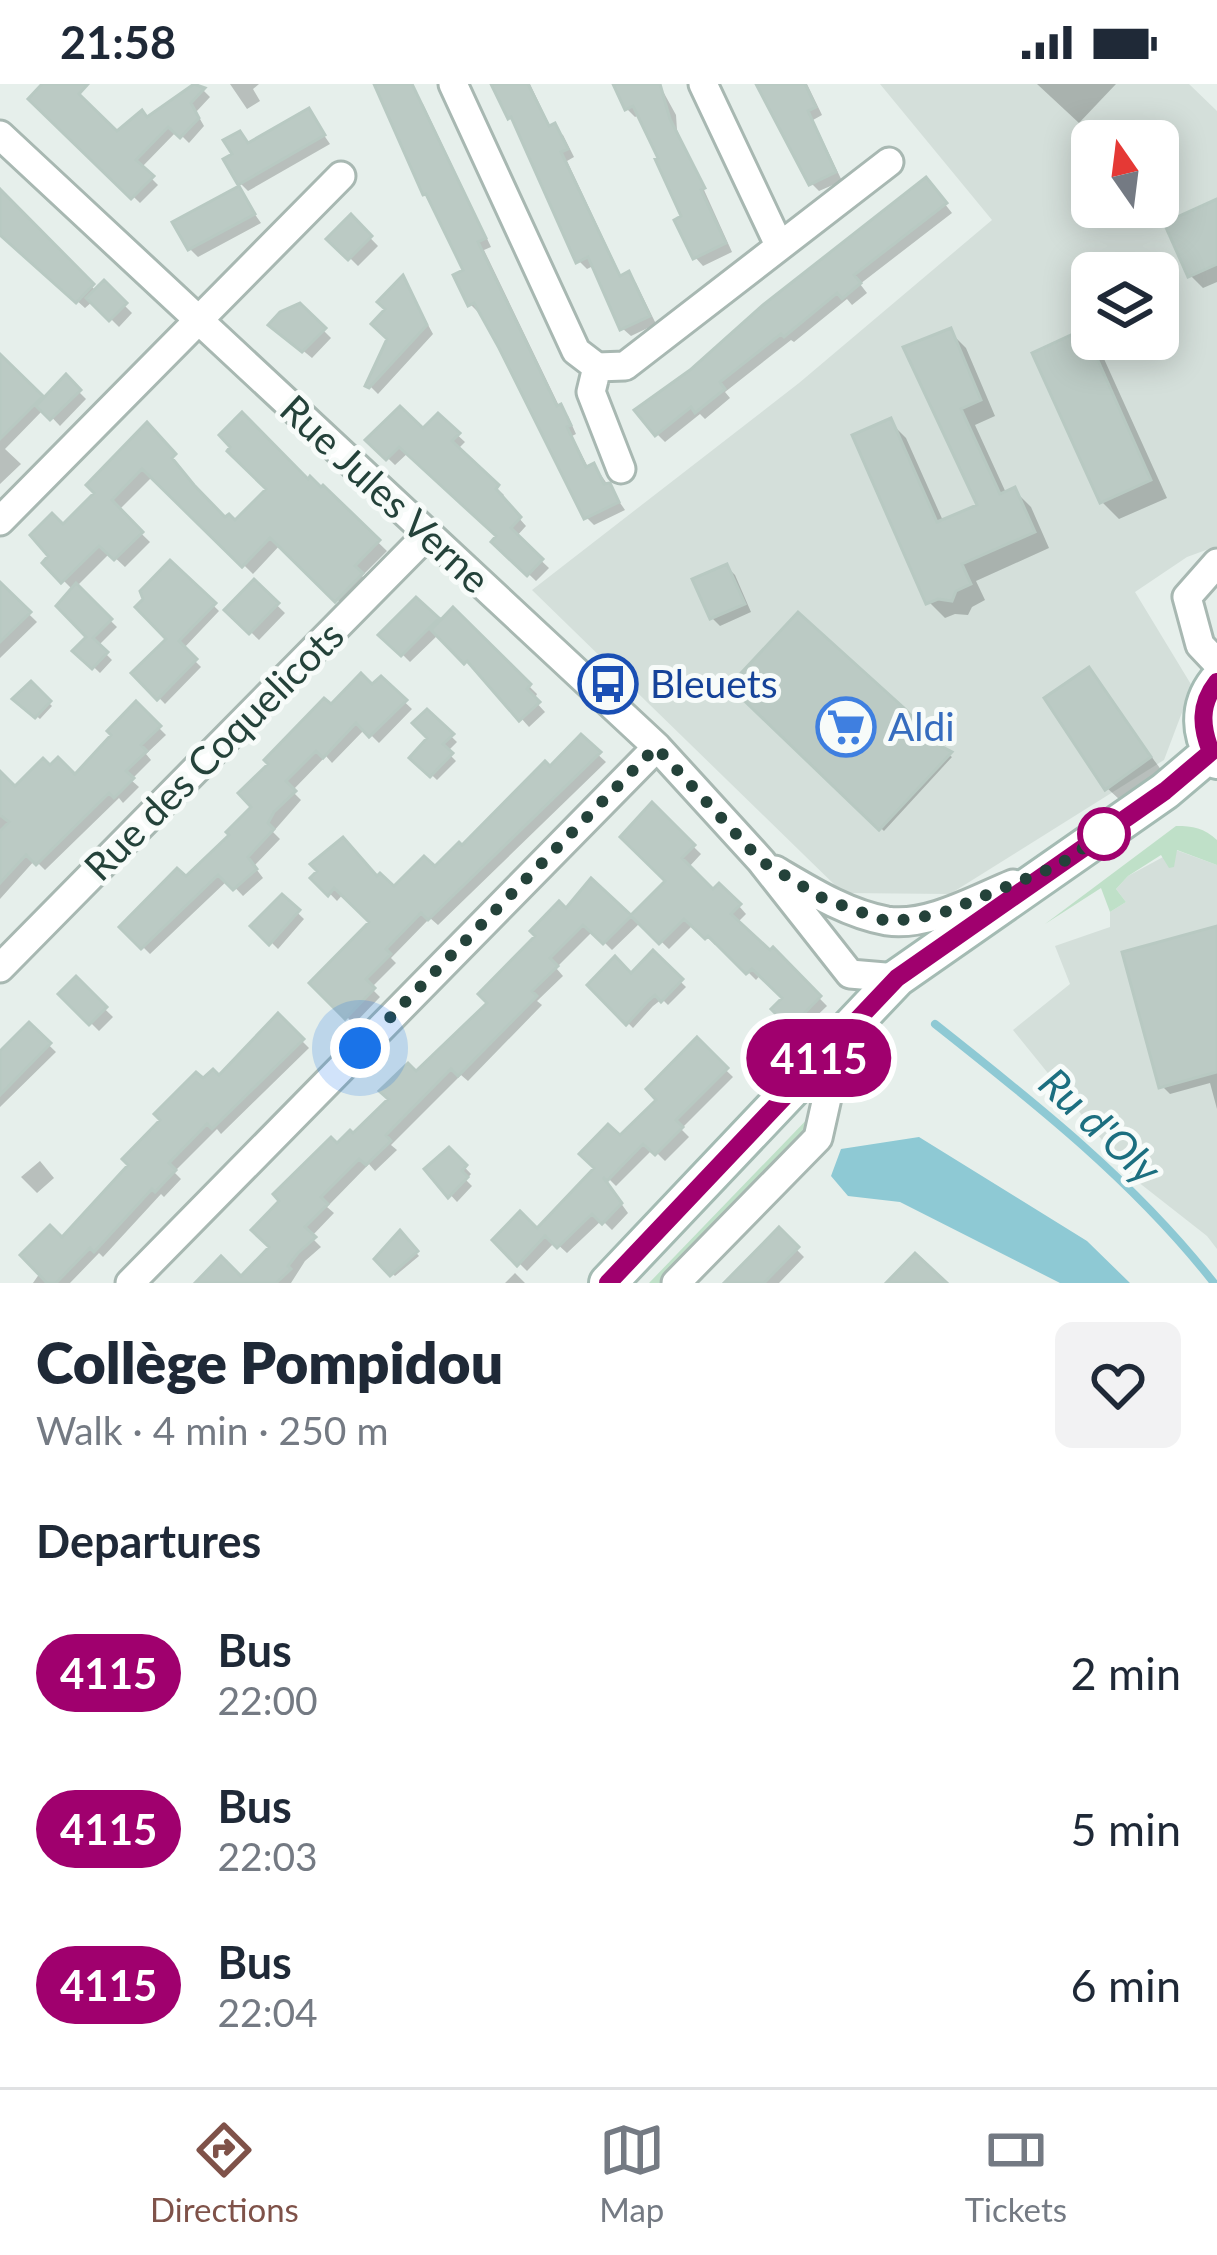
<!DOCTYPE html>
<meta charset="utf-8">
<style>
:root{--surface:#fff;--page:#f2f2f3;--text:#1f2937;--muted:#747a83;--line:#e0e1e3;--accent:#7f5249}
body{margin:0;font-family:Lato,sans-serif;background:var(--page);color:var(--text);height:100vh;display:flex;flex-direction:column;font-size:45px;white-space:nowrap}
*{box-sizing:border-box;margin:0}
p{font-size:39px;color:var(--muted)}
.icon{flex:none;width:66px;height:66px;fill:none;stroke:currentColor;stroke-width:2;stroke-linecap:round;stroke-linejoin:round}
.map{position:relative;height:1199px;overflow:hidden}
.drawer{display:flex;flex-direction:column;background:var(--surface);flex:1}
.drawer>*{flex:none}
.badge{padding:0 24px;border-radius:39px;font-size:42px;line-height:78px}
.needle{width:78px;rotate:346deg}
.controls{position:absolute;left:1071px;top:36px;display:grid;gap:24px}
.controls a{display:grid;place-items:center;width:108px;height:108px;border-radius:18px;background:var(--surface);box-shadow:0 6px 30px #0003;font-size:60px}
.you{position:absolute;width:60px;height:60px;margin:-30px;border:9px solid #fff;border-radius:50%;background:#1a73e8;box-shadow:0 0 0 18px #1a73e833}
.map>.badge{position:absolute;translate:-50% -50%;box-shadow:0 0 0 6px #fff}
h2{padding:0 36px;font-size:45px;line-height:108px}
.round{display:grid;place-items:center;flex:none;width:126px;height:126px;border-radius:18px;background:var(--page)}
.headline{display:flex;align-items:center;justify-content:space-between;height:204px;padding:0 36px}
h1{font-size:57px;font-weight:800;line-height:90px}
ul{padding:0;list-style:none}
li{display:flex;align-items:center;gap:36px;height:156px;padding:0 36px}
li div{flex:1}
li b{display:block;font-size:45px}
li em{font-style:normal}
li .badge{min-width:132px;font-weight:700;text-align:center}
.status{display:flex;justify-content:space-between;align-items:center;height:84px;padding:0 60px;background:var(--surface);direction:ltr}
.status svg{height:33px;fill:currentColor}
.menu{display:flex;justify-content:space-around;align-items:center;height:168px;border-top:3px solid var(--line);background:var(--surface);font-size:33px;color:var(--muted)}
.menu a{display:grid;justify-items:center;gap:6px}
.menu .current{color:var(--accent)}
.map>svg:first-child{display:block}
</style>
<div class="status"><b>21:58</b><svg viewBox="0 0 49 12"><path d="M0 12V9h3v3zM5 12V6h3v6zM10 12V3h3v9zM15 12V0h3v12zM26 1h20v11H26zM47 4h2v5h-2z"/></svg></div>
<div class="map">
<svg width="1217" height="1199" viewBox="0 0 1217 1199">
<rect width="100%" height="100%" fill="#e6efeb"/>
<path fill="#d4dfda" fill-rule="evenodd" d="M880,0H1189L1217,27V462L1187,473L1135,508L1192,602L1164,676L950,810L843,809L532,506L799,299L992,136ZM1092,57H1158V123H1092ZM1092,189H1158V255H1092Z
M1176,766L1217,781V1165L1207,1152L1133,1094L1013,946L1070,900L1055,862L1110,843V828L1126,818L1116,805L1128,792Z"/>
<path fill="#bfe0c8" d="M1176,742C1193,742 1204,744 1217,756V781L1177,766L1174,783L1169,784L1161,771L1128,792L1116,805L1126,818L1110,828L1101,804L1045,840Z
M816,1026L811,1044L664,1199H649Z"/>
<path fill="#8ec9d4" d="M919,1053L1087,1157L1130,1199H1060L900,1118L848,1112L831,1092L841,1065Z"/>
<path fill="#0003" d="M47,0H70L117,51L148,36L198,1L210,13L196,28L204,42L189,59L177,47L141,84L158,101L140,119L33,15Z
M230,0H259L253,5L260,17L247,25Z
M374,0H407L423,20L491,163L484,166L560,324L568,332L576,350L572,352L589,385L593,383L601,391L625,426L594,441L586,433L481,226L478,228L470,220L467,187L434,119L425,110Z
M494,0H530L551,44L563,51L574,73L567,77L622,194L628,191L636,199L656,240L631,252L622,244L595,181L587,185L579,177L519,42L510,34Z
M616,0H659L676,31L677,46L732,168L703,182L695,173L685,134L640,31L635,33L627,25Z
M760,0H807L822,31L813,36L842,97L819,107L811,99Z
M1037,0H1116L1079,39Z
M308,28L330,60L248,107L240,99L250,62Z
M933,105L952,129L860,200L867,209L852,221L847,215L794,258L791,256L725,308L730,314L705,335L700,330L665,358L657,350Z
M238,106L261,139L198,173L190,165Z
M0,109L97,208L104,201L132,229L119,243L93,217L85,224L0,147Z
M1217,119V198L1203,204L1190,191Z
M351,134L378,162L358,182L331,155Z
M403,195L433,250L378,310L369,301L391,255L389,225Z
M300,223L331,254L312,274L272,241Z
M950,248L966,264L995,332L975,341L1007,411L1015,407L1031,423L1049,464L976,497L985,516L972,523L968,531L955,530L945,534L929,518L890,338L906,354L944,439L981,422L907,265Z
M1083,249L1100,266L1167,414L1119,435L1102,418Z
M18,292L44,317L66,295L86,315L60,342L44,325L5,365L21,380L0,400V310Z
M438,333L465,358L457,366L504,411L501,414L526,442L516,453L549,484L536,497L495,458L500,453L409,368L395,381L369,356L423,348Z
M147,342L225,438L235,440L308,399L323,405L387,467L362,492L370,500L346,524L281,460L253,490L153,392L118,427L150,458L125,483L110,469L76,503L117,543L98,562L112,576L100,589L77,567L90,553L74,507L46,479L63,444L98,409Z
M171,480L219,527L183,565L201,583L165,620L135,589L170,555Z
M727,483L735,491L751,528L720,542L712,534Z
M254,499L285,529L259,556L228,526Z
M0,502L37,538L0,574Z
M416,517L441,540L453,527L537,610L534,616L545,628L529,643L476,583L474,585L439,550L410,578L383,551Z
M1089,587L1162,687L1120,716L1107,704Z
M381,596L412,625L379,659L365,645L332,679L326,672L292,707L301,716L273,748L280,755L254,782L263,794L243,812L228,796L150,870L123,843L186,796L256,723L331,625Z
M31,601L52,622L40,635L17,615Z
M733,602L938,664L952,673L884,747Z
M136,621L166,651L146,670L151,676L131,696L139,703L123,719L119,714L45,786L35,776L0,815V732L6,726L0,721V691L16,707L75,694L115,651Z
M427,629L457,658L447,668L456,677L437,696L414,674L431,654Z
M581,655L606,678L438,841L430,834L391,874L396,879L371,904L380,913L354,940L313,899L373,838L344,809L337,817L315,794L377,796L394,806L435,786Z
M652,722L701,770L688,784L713,809L739,822L746,830L737,839L770,871L773,867L827,922L799,949L775,925L786,914L761,890L756,896L718,858L715,861L694,840L669,865L641,838L612,866L593,847L556,884L563,892L537,917L542,921L468,997L461,991L391,1061L397,1066L375,1087L369,1080L327,1123L334,1129L311,1153L321,1163L305,1177L291,1199H199L241,1197L273,1163L337,1063L353,1053L491,920L591,799L631,835L669,797Z
M282,814L304,835L278,865L255,842Z
M1217,845V1025L1210,999L1170,1010L1162,1002Z
M653,871L686,903L668,921L662,915L653,922L633,944L591,901L631,893Z
M76,897L113,933L99,947L62,910Z
M278,933L309,964L221,1050L217,1045L174,1088L181,1095L164,1113L161,1110L103,1173L99,1169L70,1199H33L62,1157L203,998L219,995Z
M29,942L56,968L0,1023V971Z
M697,958L733,993L681,1045L689,1053L665,1077L653,1065L616,1102L605,1091L602,1093L628,1129L612,1146L602,1136L567,1169L555,1158L527,1187L496,1156L537,1148L660,1016Z
M449,1067L471,1090L466,1096L472,1102L457,1118L428,1086Z
M40,1077L54,1094L37,1109L21,1093Z
M779,1148L804,1173L779,1199H728Z
M400,1150L419,1172L395,1192L378,1175Z
M515,1189L525,1199H505Z"/>
<g fill="none" stroke-linecap="round" stroke-linejoin="round">
<path stroke="#8ec9d4" stroke-width="8" d="M935,940C1035,1019 1135,1098 1214,1199"/>
</g>
<path fill="#bbcac4" stroke="#b8c9c2" stroke-width="3" d="M42,0H88L79,10L117,47L142,26L147,33L194,0L205,4L191,19L199,34L180,54L168,43L136,76L154,92L131,115L28,15Z
M374,0H412L486,154L478,158L557,322L561,320L571,341L567,343L586,383L594,379L604,400L610,399L619,418L584,435L499,264L474,219L468,222L453,191L463,186L426,110L423,111Z
M491,0H528L549,42L555,39L568,65L561,68L620,192L629,187L650,232L620,246L588,173L576,179L511,33L508,35Z
M613,0H660L670,35L705,104L701,106L726,159L693,175L674,136L681,132L655,75L658,74L633,22L625,26Z
M756,0H805L816,23L808,27L836,88L809,101Z
M309,24L325,51L238,101L223,75L232,70L223,56L240,47L248,59Z
M926,93L947,119L854,191L861,199L842,215L837,209L784,253L781,250L720,298L725,305L695,329L691,323L655,352L634,326L690,286L763,221Z
M239,102L255,130L188,166L172,138Z
M0,105L94,200L76,219L0,151Z
M1217,115V180L1188,193L1164,139Z
M351,130L372,152L348,176L326,155Z
M403,191L427,241L369,304L365,302L387,255L371,240L385,225L377,218Z
M104,196L127,219L109,237L86,214Z
M300,219L326,244L302,268L268,241L280,228Z
M951,244L981,316L961,325L1000,410L1015,403L1035,448L962,480L971,500L956,507L952,517L938,515L926,520L852,351L891,334L937,438L977,421L903,263Z
M1084,245L1151,396L1100,419L1032,269Z
M0,270L43,312L0,355Z
M66,290L81,306L50,336L36,322Z
M400,322L423,344L438,329L460,349L452,357L499,401L496,405L521,433L511,444L543,475L527,492L491,458L496,452L399,363L386,376L365,356Z
M242,328L308,395L310,392L321,403L323,401L380,456L355,482L363,489L335,518L270,454L242,483L142,385L112,416L143,448L114,476L99,462L61,499L42,479L48,472L30,451L52,429L63,440L94,409L86,401L147,338L176,370L172,374L194,401L225,433L229,430L235,436L266,405L227,367L230,363L219,351Z
M170,476L216,519L179,557L197,575L157,616L131,589L166,555L135,523L143,515L140,507Z
M727,480L745,520L710,535L692,495Z
M254,495L279,519L249,550L224,526Z
M0,498L31,528L0,558Z
M76,499L112,535L93,554L108,568L92,585L72,567L86,553L56,522Z
M416,513L439,534L401,572L378,551Z
M453,523L531,600L527,605L540,618L519,637L467,577L464,580L431,546Z
M798,528L904,624L939,661L952,668L879,746L729,602Z
M1089,583L1151,673L1105,706L1044,614Z
M361,589L372,600L381,592L407,616L369,653L356,639L323,674L316,667L286,697L296,707L274,728L268,739L274,745L248,773L257,785L233,806L218,791L141,865L119,843L177,784L186,792L229,751L226,748L251,723L238,709L268,680L264,676L324,614L331,620Z
M31,597L51,617L35,634L12,615Z
M136,617L161,642L141,661L147,667L126,687L134,694L114,714L109,709L36,781L26,771L0,799V747L9,738L0,731V687L15,702L43,674L50,681L58,673L75,690L111,651L107,647Z
M427,625L454,650L443,660L453,669L430,693L409,674L427,654L412,639Z
M581,650L601,668L428,836L421,829L386,865L391,870L366,895L375,904L345,935L309,899L369,838L334,804L328,812L310,794L317,787L310,780L343,753L377,792L380,789L394,802L424,772L435,782L459,758L462,761L545,677L550,682Z
M652,718L695,761L682,774L713,805L719,799L741,820L731,830L770,866L773,863L821,912L790,944L771,925L782,914L752,885L746,890L708,852L705,855L684,835L659,860L631,832L603,860L583,841L550,874L558,882L532,907L537,912L458,992L451,985L386,1051L391,1057L366,1081L359,1075L321,1113L328,1120L305,1143L316,1153L298,1169L288,1182L291,1185L276,1199H195L221,1172L241,1192L269,1163L251,1146L279,1117L273,1110L331,1053L337,1059L350,1046L353,1049L388,1015L379,1007L408,979L416,987L487,919L478,910L535,852L530,847L559,817L566,824L591,794L631,831L665,797L620,753Z
M282,810L300,826L269,861L250,842Z
M1217,842V988L1159,1004L1122,868Z
M653,866L683,895L661,918L655,911L648,917L626,941L587,901L615,872L631,889Z
M76,892L107,923L89,941L58,910Z
M278,929L304,955L212,1045L207,1040L169,1079L176,1086L155,1108L152,1105L94,1168L90,1164L56,1199H47L20,1171L50,1141L62,1153L128,1081L122,1075L160,1036L154,1030L196,988L203,994L213,985L219,991Z
M29,938L51,959L0,1011V967Z
M697,953L728,984L676,1036L683,1043L655,1071L643,1060L607,1097L603,1093L622,1119L602,1140L592,1130L557,1164L545,1152L517,1182L492,1156L520,1127L537,1144L594,1084L579,1070L608,1040L620,1051L656,1016L646,1005Z
M449,1063L467,1081L462,1087L468,1093L448,1114L424,1085Z
M779,1143L799,1163L764,1199H724Z
M400,1146L418,1167L390,1192L374,1175Z
M915,1169L947,1199H886Z"/>
<g fill="none" stroke-linecap="round" stroke-linejoin="round">
<g stroke="#a8b8b2" stroke-width="33">
<path id="street" d="M453,0L576,267L597,283L625,282L889,78
M703,0L779,161
M0,51L657,663L761,777L850,890L897,894
M597,283L591,308L621,385
M0,437L341,92
M1217,479L1187,513L1200,561L1217,579
M775,786C809,806 847,830 887,837C928,843 976,815 1013,800
M0,884L428,450
M130,1199L657,663
M676,1199L818,1054L829,1005L827,966"/>
</g>
<g stroke="#a4bbb3" stroke-width="42">
<path id="secondary" d="M1217,598C1198,622 1199,652 1217,676
M608,1199L897,894L1165,707L1211,668"/>
</g>
<use href="#street" stroke="#fff" stroke-width="27"/>
<use href="#secondary" stroke="#fff" stroke-width="36"/>
</g>
<g fill="none" stroke-linecap="round" stroke-linejoin="round">
<g stroke="#fff" stroke-width="27">
<path id="line" d="M608,1199L897,894L1165,707L1211,668C1201,643 1199,621 1217,598"/>
</g>
<use href="#line" stroke="#a0006e" stroke-width="18"/>
<path stroke="#24423a" stroke-width="12" stroke-dasharray="0 21.6" d="M360,964L656,663L761,777L824,815L889,838L940,830L1057,782L1104,750"/>
</g>
<defs>
<g id="bus-ring" transform="scale(3)"><circle r="9.5" fill="#f7fbf9" stroke="#1a4fb4" stroke-width="1.5"/><path d="M-5-6H5V4H4V6H2V4H-2V6H-4V4H-5ZM-3.5-4V0h7V-4ZM-3.5 1.2v1.5H-2V1.2ZM2 1.2v1.5H3.5V1.2Z" fill="#1a4fb4"/></g>
<g id="supermarket-ring" transform="scale(3)"><circle r="9.5" fill="#f7fbf9" stroke="#3f7fe0" stroke-width="1.5"/><path d="M-6-5.5h2.5l.6 2H6L4.5 2H-2.5L-4.4-4H-6ZM-1.5 3.2a1.3 1.3 0 1 0 .1 0ZM3 3.2a1.3 1.3 0 1 0 .1 0Z" fill="#3f7fe0"/></g>
</defs>
<g fill-rule="evenodd">
<use href="#bus-ring" x="608" y="600"/>
<use href="#supermarket-ring" x="846" y="643"/>
</g>
<circle fill="#fff" stroke="#a0006e" stroke-width="6" cx="1104" cy="750" r="24"/>
<g text-anchor="middle" stroke-width="10" stroke-linejoin="round" paint-order="stroke">
<g font-size="39" fill="#24423a" stroke="#f7fbf9">
<text transform="translate(385 410) rotate(43)" y="14">Rue Jules Verne</text>
<text transform="translate(214 667) rotate(-45)" y="14">Rue des Coquelicots</text>
</g>
<g font-size="39" fill="#164399" stroke="#f7fbf9" text-anchor="start">
<text x="650" y="614">Bleuets</text>
</g>
<g font-size="39" fill="#366cbe" stroke="#f7fbf9" text-anchor="start">
<text x="888" y="657">Aldi</text>
</g>
<g font-size="42" font-style="italic" fill="#1c6f80" stroke="#f7fbf9">
<text transform="translate(1100 1042) rotate(43)" y="15">Ru d'Oly</text>
</g>
</g>
</svg>
<div class="controls">
<a><svg class="needle" viewBox="-14 -14 28 28"><path d="M0-13l5 13h-10z" fill="#e53935"/><path d="M0 13l5-13h-10z" fill="#747a83"/></svg></a>
<a><svg class="icon" aria-label="layers" viewBox="0 0 24 24"><path d="M12 4l9 5-9 5-9-5zM3 14l9 5 9-5"/></svg></a>
</div>
<div class="you" style="left:360px;top:964px"></div>
<b class="badge" style="left:819px;top:974px;background:#a0006e;color:#fff">4115</b>
</div>
<section class="drawer">
<div class="headline"><div><h1>Collège Pompidou</h1><p>Walk · 4 min · 250 m</p></div><a class="round"><svg class="icon" aria-label="heart" viewBox="0 0 24 24"><path d="M12 20l-8-8c-3-5 5-10 8-4 3-6 11-1 8 4z"/></svg></a></div>
<h2>Departures</h2>
<ul>
<li><span class="badge" style="background:#a0006e;color:#fff">4115</span><div><b>Bus</b><p>22:00</p></div><em>2 min</em></li>
<li><span class="badge" style="background:#a0006e;color:#fff">4115</span><div><b>Bus</b><p>22:03</p></div><em>5 min</em></li>
<li><span class="badge" style="background:#a0006e;color:#fff">4115</span><div><b>Bus</b><p>22:04</p></div><em>6 min</em></li>
</ul>
</section>
<nav class="menu">
<a class="current"><svg class="icon" aria-label="directions" viewBox="0 0 24 24"><path d="M12 3l9 9-9 9-9-9zM9 14v-3h6M13 9l2 2-2 2"/></svg>Directions</a>
<a><svg class="icon" aria-label="map" viewBox="0 0 24 24"><path d="M3 6l6-2 6 2 6-2v14l-6 2-6-2-6 2zM9 4v14M15 6v14"/></svg>Map</a>
<a><svg class="icon" aria-label="tickets" viewBox="0 0 24 24"><path d="M3 7h18v10H3zM15 7v10"/></svg>Tickets</a>
</nav>
